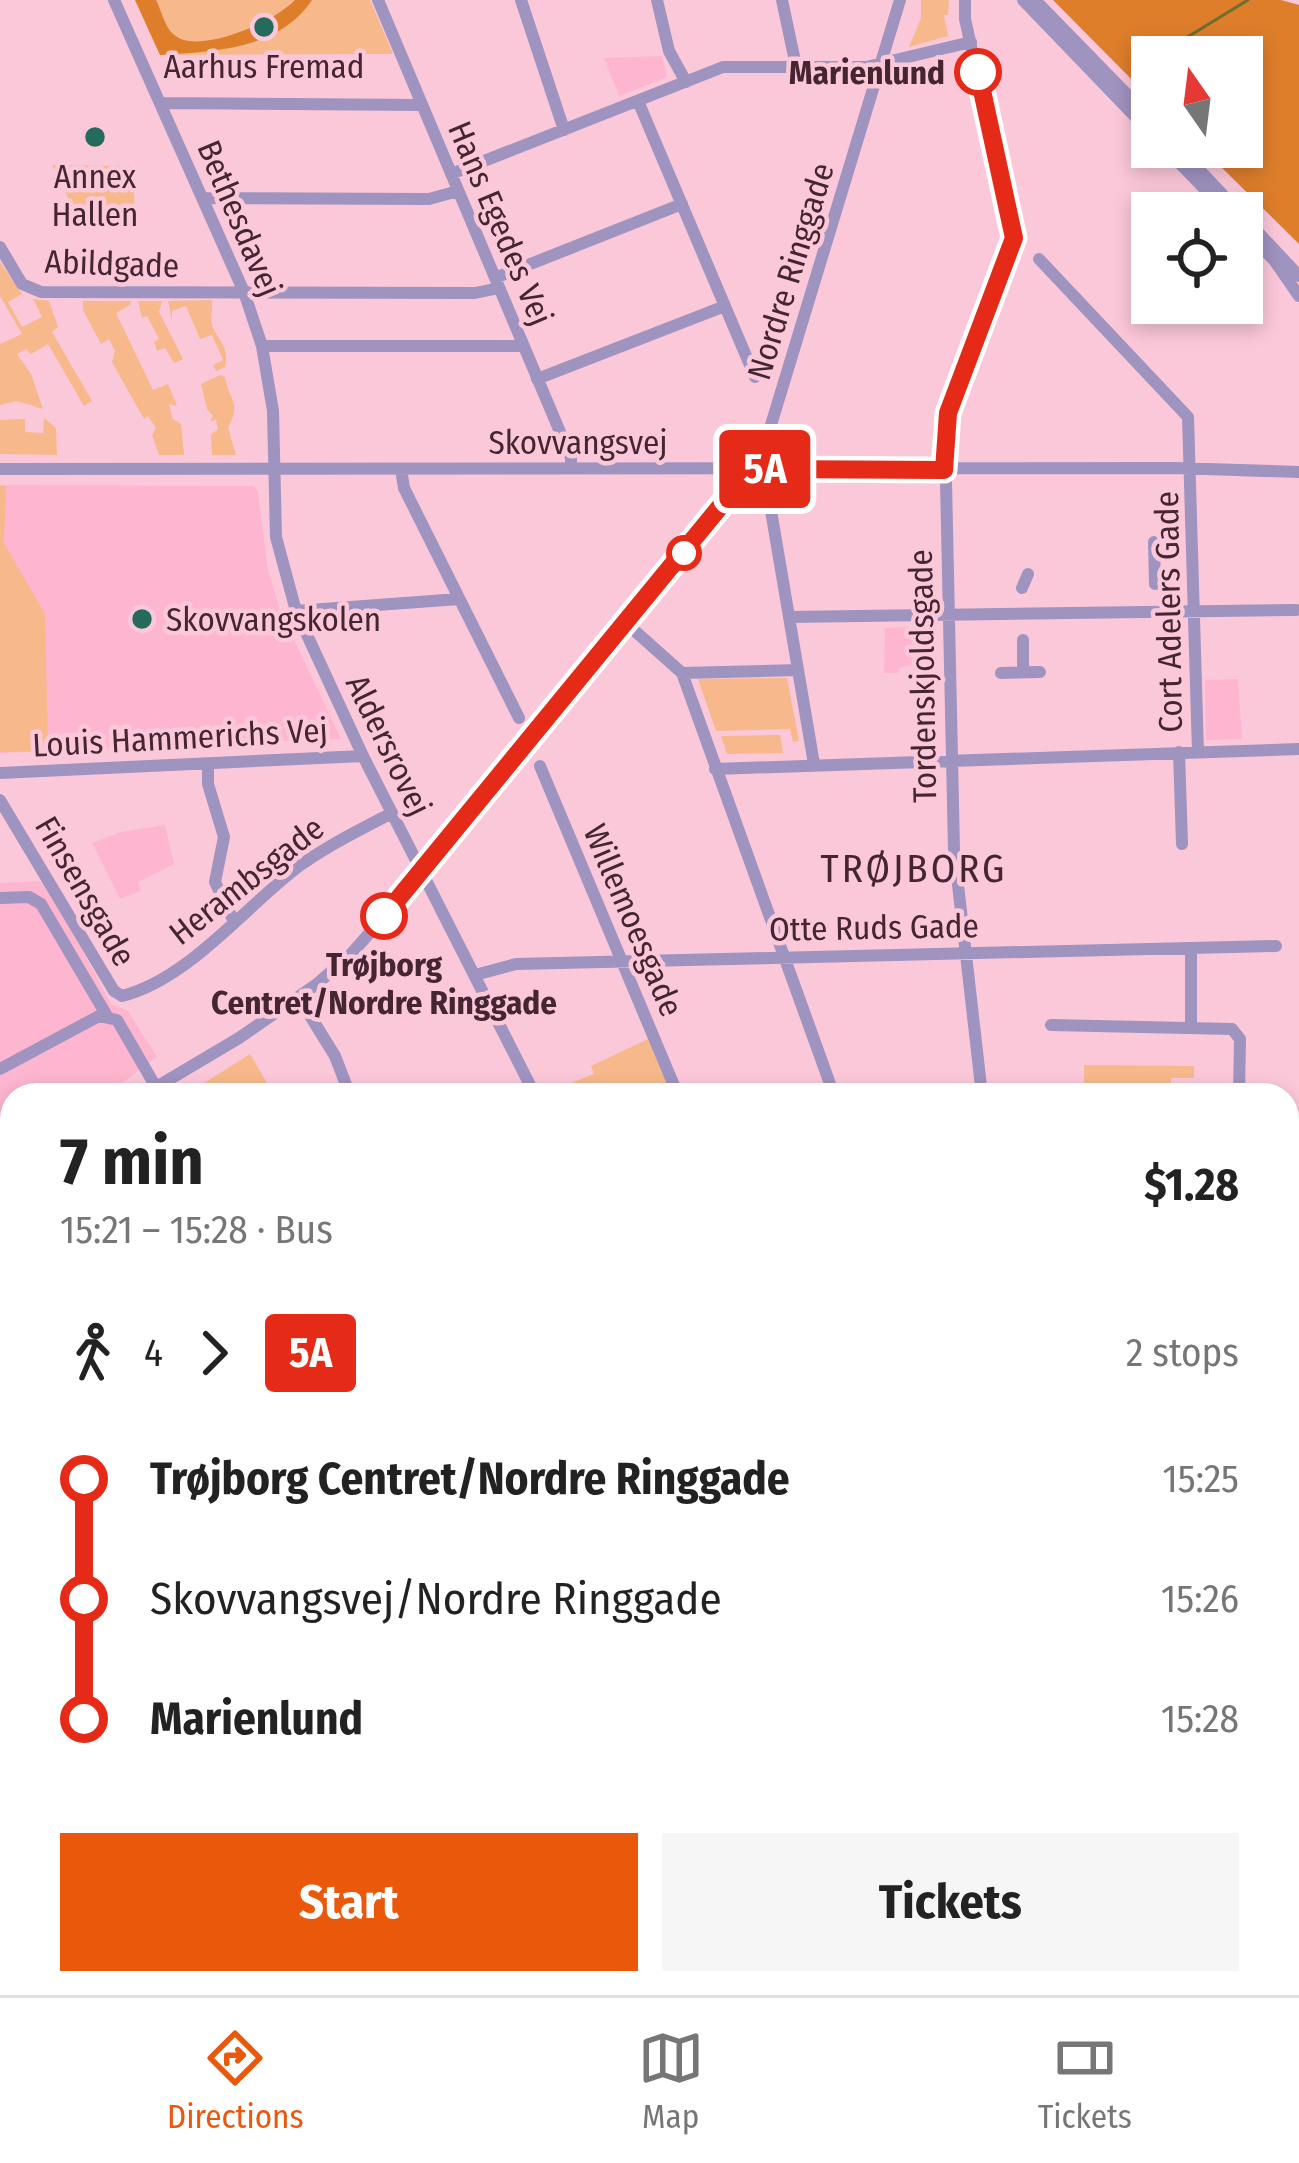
<!DOCTYPE html>
<meta charset="utf-8">
<style>
:root{--surface:#fff;--page:#f6f6f6;--text:#222;--muted:#767676;--line:#e0e0e0;--accent:#ea580c}
body{margin:0;font-family:"Fira Sans Condensed",sans-serif;background:var(--page);color:var(--text);height:100vh;display:flex;flex-direction:column;font-size:45px;white-space:nowrap}
*{box-sizing:border-box;margin:0}
p{font-size:39px;color:var(--muted)}
.icon{flex:none;width:66px;height:66px;fill:none;stroke:currentColor;stroke-width:2;stroke-linecap:round;stroke-linejoin:round}
.map{position:relative;flex:1;overflow:hidden}
.sheet{position:absolute;left:0px;top:1083px;width:1299px;height:912px;display:flex;flex-direction:column;background:var(--surface);border-radius:36px 36px 0 0;box-shadow:0 6px 18px #0003}
.sheet>*{flex:none}
.badge{padding:0 24px;border-radius:9px;font-size:42px;line-height:78px}
.needle{width:78px;rotate:346deg}
.fabs{position:absolute;left:1131px;top:36px;display:grid;gap:24px}
.fabs a{display:grid;place-items:center;width:132px;height:132px;border-radius:0px;background:var(--surface);box-shadow:0 6px 18px #0003;font-size:60px}
.map>.badge{position:absolute;translate:-50% -50%;box-shadow:0 0 0 6px #fff}
.legs{display:flex;align-items:center;gap:18px;height:132px;padding:0 60px;font-size:39px}
.legs p{margin-inline-start:auto}
.overview{display:flex;align-items:center;justify-content:space-between;height:204px;padding:0 60px}
h1{font-size:66px;font-weight:700;line-height:90px}
.action{display:flex;gap:24px;margin-top:auto;padding:24px 60px}
.action a{flex:1;height:138px;border-radius:0px;background:var(--accent);color:#fff;font-size:48px;font-weight:700;line-height:138px;text-align:center}
.action a+a{background:var(--page);color:var(--text)}
ul{padding:0 60px;list-style:none}
li{display:flex;align-items:center;gap:42px;height:120px;font-size:45px}
li i{display:grid;place-items:center;width:18px;height:100%;margin:0 15px;background:currentColor}
li i::after{content:'';width:30px;height:30px;margin:-15px;border:9px solid;border-radius:50%;background:var(--surface)}
li p{margin-inline-start:auto}
li:first-child i{background:linear-gradient(#0000 50%,currentColor 0)}
li:last-child i{background:linear-gradient(currentColor 50%,#0000 0)}
.menu{display:flex;justify-content:space-around;align-items:center;height:168px;border-top:3px solid var(--line);background:var(--surface);font-size:33px;color:var(--muted)}
.menu a{display:grid;justify-items:center;gap:6px}
.menu .current{color:var(--accent)}
.map>svg:first-child{display:block}
</style>
<div class="map">
<svg width="1299" height="1995" viewBox="0 0 1299 1995">
<rect width="100%" height="100%" fill="#fbc8d9"/>
<path fill="#feb5cf" d="M662,56L667,77L619,96L604,58Z
M0,485L254,486L258,492L268,570L280,610L341,739L0,753Z
M934,626V660L899,668L898,673H884L885,628Z
M1238,679L1242,739L1206,740L1205,680Z
M165,825L174,864L138,882L141,891L120,899L92,843L121,832Z
M45,881L111,1004L128,1011L157,1057L126,1080L96,1095H12V1137L0,1143V883Z
M12,1201V1293H0V1208Z
M0,1405L12,1422V1983H383L392,1995H0Z
M456,1983H760L768,1995H464Z"/>
<path fill="#f7b88b" d="M135,0H370L393,54L160,55Z
M921,0H949L948,15H944L948,36L909,47L921,18Z
M52,165L133,166L135,217L76,214Z
M0,262L22,294L8,302L22,327L42,317L33,299L49,301L58,327L52,332L92,401L84,406L48,344L31,354L26,349L17,354L31,374L43,409L17,401L0,405V344L22,334L0,296Z
M212,300C213,310 209,321 214,330C222,344 229,350 225,367L216,371L213,365L223,360L212,335L200,339L186,306L172,311V320L168,301Z
M83,301H131L130,305L116,313L153,390L168,384L177,406L169,404L173,419L181,424L184,455H159L152,435L156,428L148,416L144,419L112,362L115,351L109,339L101,344L83,310Z
M138,301H162L159,312L183,359L174,363L165,348L157,351L154,342L159,339L147,316L142,318Z
M220,375L225,377C229,401 242,402 228,428L236,455H212L211,435L218,429L216,420L210,421L213,416L207,409L201,384Z
M44,418L56,428L57,455L0,454V420L25,419V432L43,433Z
M0,486H6L4,543L45,614L48,751L0,752Z
M787,678L799,741L793,742L790,729L716,731L698,679Z
M780,735L783,753L727,754L721,736Z
M648,1039L672,1095H554L571,1083L594,1074L591,1066Z
M250,1054L274,1095H188L190,1092Z
M1084,1065L1194,1066V1078H1171V1095H1055L1060,1090L1084,1087Z
M12,1556V1948L0,1942V1563Z
M919,1983H1238L1235,1995H917Z"/>
<path fill="#de7e2b" d="M135,0H156C161,10 165,27 173,34C197,57 276,21 295,0H312C279,50 214,51 160,55Z
M1053,0H1281L1299,5V244L1201,147H1242V57H1152V100Z"/>
<g fill="none" stroke-linecap="round" stroke-linejoin="round">
<path stroke="#6e6e2e" stroke-width="3" d="M1163,52L1248,0
M1136,71L1152,59"/>
<path stroke="#9f93c0" stroke-width="12" d="M114,0L244,292L262,346L273,411L276,537L296,611L363,756L535,1095
M378,0L571,458V468
M521,0L564,130
M657,0L669,51L686,82
M782,0L796,66
M965,0V19L1014,238L952,404L945,436L954,850L982,1095
M1023,0L1152,134
M1035,0L1152,120
M638,101L755,377
M161,103L422,105
M1164,147L1228,213
M1178,147L1299,276
M451,174L723,67H866L971,42
M203,198L429,199L458,191
M1242,227L1274,260L1299,296
M0,247L22,284L41,292L475,293L499,288
M1039,259L1188,417L1198,752
M495,278L682,204
M262,346H523
M537,379L725,306
M0,469L1176,468L1299,472
M401,469L404,488L519,718
M738,487L755,486L769,499L814,764
M1154,542L1155,584
M1022,588L1028,574
M296,611L459,599
M789,617L1296,610
M626,623L682,673L834,1095
M1023,672V640
M682,673L798,670
M1001,673L1040,672
M1179,752L1182,844
M208,765V784L224,837L215,882L234,922
M540,766L678,1095
M715,769L1299,749
M0,773L363,756
M0,800L114,991L122,996C190,979 247,904 302,864C331,844 361,829 392,813
M0,898L29,897L41,904L107,1016
M1191,948V1027
M475,975L516,964L1276,946
M309,1014L335,1056L350,1095
M1051,1025L1232,1029L1240,1039L1239,1095
M0,1069L99,1016L117,1020L160,1094
M143,1095L239,1038L317,984L352,953L422,873L738,487L771,425L900,0
M1189,1095V1089
M0,1166L12,1160
M0,1185L12,1178
M1287,1243L1299,1244
M1287,1371H1299
M0,1637L12,1653
M1287,1896L1299,1898
M694,1983L705,1995
M782,1983L790,1995
M24,1995L69,1983
M243,1995L246,1983
M902,1995L904,1983"/>
<path stroke="#7056a8" stroke-width="15" d="M0,1340L12,1357
M0,1384L12,1399
M407,1983L415,1995
M441,1983L450,1995"/>
<path stroke="#593744" stroke-width="3" d="M0,1356L12,1374
M420,1983L429,1995"/>
</g>
<g fill="none" stroke-linecap="round" stroke-linejoin="round">
<g stroke="#fff" stroke-width="27">
<path id="line-1" d="M384,916L751,469L944,470L948,413L1014,238L978,72"/>
</g>
<use href="#line-1" stroke="#e52b18" stroke-width="18"/>
</g>
<g fill="#266a5b" stroke="#fbc8d9" stroke-width="4.5">
<circle cx="264" cy="27" r="12"/>
<circle cx="95" cy="137" r="12"/>
<circle cx="142" cy="619" r="12"/>
</g>
<g fill="#fff" stroke="#e52b18" stroke-width="6">
<circle cx="978" cy="72" r="21"/>
<circle cx="684" cy="553" r="15"/>
<circle cx="384" cy="916" r="21"/>
</g>
<g text-anchor="middle" stroke-width="9" stroke-linejoin="round" paint-order="stroke">
<g font-size="33" fill="#452531" stroke="#fbc8d9">
<text x="264" y="78">Aarhus Fremad</text>
<text x="95" y="188">Annex<tspan x="95" dy="38">Hallen</tspan></text>
<text x="166" y="631" text-anchor="start">Skovvangskolen</text>
</g>
<g font-size="33" font-weight="bold" fill="#452531" stroke="#fbc8d9" text-anchor="end">
<text x="945" y="84">Marienlund</text>
<text x="384" y="976" text-anchor="middle">Trøjborg<tspan x="384" dy="38">Centret/Nordre Ringgade</tspan></text>
</g>
<g font-size="33" fill="#452531" stroke="#fbc8d9">
<text transform="translate(240 218) rotate(67)" y="12">Bethesdavej</text>
<text transform="translate(501 223) rotate(67)" y="12">Hans Egedes Vej</text>
<text transform="translate(112 263) rotate(2)" y="12">Abildgade</text>
<text transform="translate(790 271) rotate(-73)" y="12">Nordre Ringgade</text>
<text x="578" y="454">Skovvangsvej</text>
<text transform="translate(1168 612) rotate(-91)" y="12">Cort Adelers Gade</text>
<text transform="translate(922 676) rotate(-91)" y="12">Tordenskjoldsgade</text>
<text transform="translate(180 737) rotate(-3)" y="12">Louis Hammerichs Vej</text>
<text transform="translate(389 745) rotate(64)" y="12">Aldersrovej</text>
<text transform="translate(246 880) rotate(-38)" y="12">Herambsgade</text>
<text transform="translate(86 891) rotate(60)" y="12">Finsensgade</text>
<text transform="translate(634 920) rotate(67)" y="12">Willemoesgade</text>
<text transform="translate(874 927) rotate(-1)" y="12">Otte Ruds Gade</text>
</g>
<g font-size="39" letter-spacing="3" fill="#452531" stroke="#fbc8d9">
<text x="914" y="882">TRØJBORG</text>
</g>
</g>
</svg>
<div class="fabs">
<a><svg class="needle" viewBox="-14 -14 28 28"><path d="M0-13l5 13h-10z" fill="#e53935"/><path d="M0 13l5-13h-10z" fill="#767676"/></svg></a>
<a><svg class="icon" aria-label="locate" viewBox="0 0 24 24"><circle cx="12" cy="12" r="6"/><path d="M12 2v4M12 18v4M2 12h4M18 12h4"/></svg></a>
</div>
<b class="badge" style="left:765px;top:469px;background:#e52b18;color:#fff">5A</b>
<section class="sheet">
<div class="overview"><div><h1>7 min</h1><p>15:21 – 15:28 · Bus</p></div><b>$1.28</b></div>
<div class="legs"><svg class="icon" aria-label="walk" viewBox="0 0 24 24"><circle cx="13" cy="4" r="2"/><path d="M13 8l-2 6 4 7M11 14l-3 7M7 12l3-4h3l4 4"/></svg>4<svg class="icon" aria-label="forward" viewBox="0 0 24 24"><path d="M9 5l7 7-7 7"/></svg><b class="badge" style="background:#e52b18;color:#fff">5A</b><p>2 stops</p></div>
<ul>
<li><i style="color:#e52b18"></i><b>Trøjborg Centret/Nordre Ringgade</b><p>15:25</p></li>
<li><i style="color:#e52b18"></i><span>Skovvangsvej/Nordre Ringgade</span><p>15:26</p></li>
<li><i style="color:#e52b18"></i><b>Marienlund</b><p>15:28</p></li>
</ul>
<div class="action"><a>Start</a><a>Tickets</a></div>
</section>
</div>
<nav class="menu">
<a class="current"><svg class="icon" aria-label="directions" viewBox="0 0 24 24"><path d="M12 3l9 9-9 9-9-9zM9 14v-3h6M13 9l2 2-2 2"/></svg>Directions</a>
<a><svg class="icon" aria-label="map" viewBox="0 0 24 24"><path d="M3 6l6-2 6 2 6-2v14l-6 2-6-2-6 2zM9 4v14M15 6v14"/></svg>Map</a>
<a><svg class="icon" aria-label="tickets" viewBox="0 0 24 24"><path d="M3 7h18v10H3zM15 7v10"/></svg>Tickets</a>
</nav>
